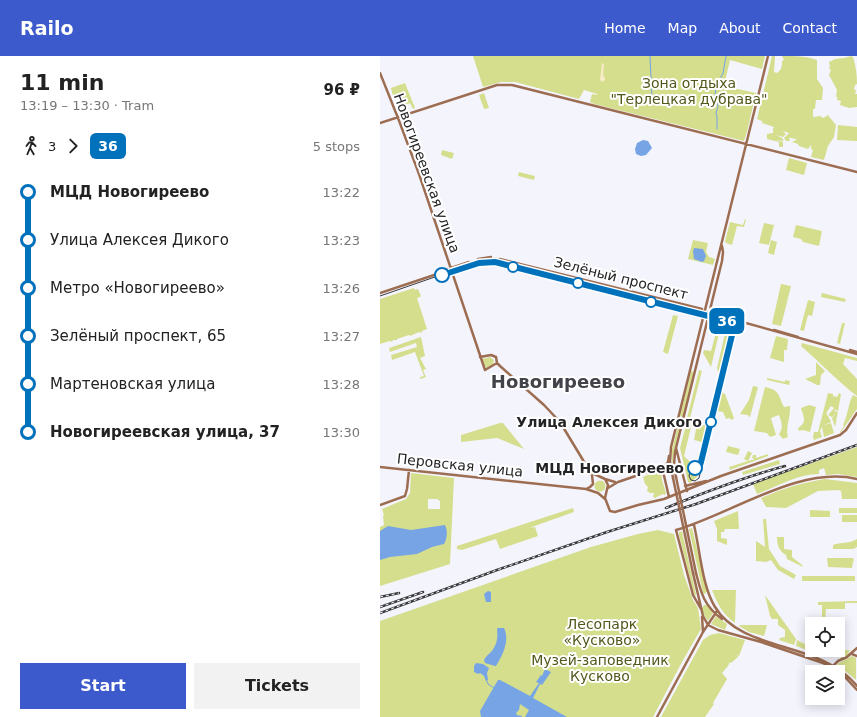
<!DOCTYPE html>
<meta charset="utf-8">
<style>
:root{--surface:#fff;--page:#f2f2f2;--text:#222;--muted:#767676;--accent:#3d5acc}
body{margin:0;font-family:"DejaVu Sans",sans-serif;background:var(--page);color:var(--text);height:100vh;display:flex;flex-direction:column;font-size:15px;white-space:nowrap}
*{box-sizing:border-box;margin:0}
p{font-size:13px;color:var(--muted)}
.icon{flex:none;width:22px;height:22px;fill:none;stroke:currentColor;stroke-width:2;stroke-linecap:round;stroke-linejoin:round}
.map{position:relative;flex:1;overflow:hidden}
.sheet{display:flex;flex-direction:column;background:var(--surface);width:380px}
.sheet>*{flex:none}
.badge{padding:0 8px;border-radius:6px;font-size:14px;line-height:26px}
.fabs{position:absolute;left:425px;top:561px;display:grid;gap:8px}
.fabs a{display:grid;place-items:center;width:40px;height:40px;border-radius:0px;background:var(--surface);box-shadow:0 2px 10px #0003;font-size:20px}
.map>.badge{position:absolute;translate:-50% -50%;box-shadow:0 0 0 2px #fff}
.legs{display:flex;align-items:center;gap:6px;height:44px;padding:0 20px;font-size:13px}
.legs p{margin-inline-start:auto}
.headline{display:flex;align-items:center;justify-content:space-between;height:68px;padding:0 20px}
h1{font-size:22px;font-weight:700;line-height:30px}
.action{display:flex;gap:8px;margin-top:auto;padding:8px 20px}
.action a{flex:1;height:46px;border-radius:0px;background:var(--accent);color:#fff;font-size:16px;font-weight:700;line-height:46px;text-align:center}
.action a+a{background:var(--page);color:var(--text)}
ul{padding:0 20px;list-style:none}
li{display:flex;align-items:center;gap:14px;height:48px;font-size:15px}
li i{display:grid;place-items:center;width:6px;height:100%;margin:0 5px;background:currentColor}
li i::after{content:'';width:10px;height:10px;margin:-5px;border:3px solid;border-radius:50%;background:var(--surface)}
li p{margin-inline-start:auto}
li:first-child i{background:linear-gradient(#0000 50%,currentColor 0)}
li:last-child i{background:linear-gradient(currentColor 50%,#0000 0)}
header{display:flex;align-items:center;gap:24px;box-sizing:border-box;height:56px;padding:0 20px;background:var(--accent);color:#fff}
header strong{font-size:19px}
nav{display:flex;gap:22px;margin-inline-start:auto;font-size:14px}
main{display:flex;flex:1;min-height:0}
.map>svg:first-child{display:block}
</style>
<header>
<strong>Railo</strong>
<nav><a>Home</a><a>Map</a><a>About</a><a>Contact</a></nav>
</header>
<main>
<section class="sheet">
<div class="headline"><div><h1>11 min</h1><p>13:19 – 13:30 · Tram</p></div><b>96 ₽</b></div>
<div class="legs"><svg class="icon" aria-label="walk" viewBox="0 0 24 24"><circle cx="13" cy="4" r="2"/><path d="M13 8l-2 6 4 7M11 14l-3 7M7 12l3-4h3l4 4"/></svg>3<svg class="icon" aria-label="forward" viewBox="0 0 24 24"><path d="M9 5l7 7-7 7"/></svg><b class="badge" style="background:#0072bc;color:#fff">36</b><p>5 stops</p></div>
<ul>
<li><i style="color:#0072bc"></i><b>МЦД Новогиреево</b><p>13:22</p></li>
<li><i style="color:#0072bc"></i><span>Улица Алексея Дикого</span><p>13:23</p></li>
<li><i style="color:#0072bc"></i><span>Метро «Новогиреево»</span><p>13:26</p></li>
<li><i style="color:#0072bc"></i><span>Зелёный проспект, 65</span><p>13:27</p></li>
<li><i style="color:#0072bc"></i><span>Мартеновская улица</span><p>13:28</p></li>
<li><i style="color:#0072bc"></i><b>Новогиреевская улица, 37</b><p>13:30</p></li>
</ul>
<div class="action"><a>Start</a><a>Tickets</a></div>
</section>
<div class="map">
<svg width="477" height="661" viewBox="0 0 477 661">
<rect width="100%" height="100%" fill="#f4f4fd"/>
<path fill="#d5de8d" fill-rule="evenodd" d="M93,0H385L382,13L350,4L344,30L376,37L367,76L364,85L214,48L210,46L212,38L217,39V38L204,34L199,43L135,26H121L103,31Z
M392,0H395L394,16L397,17C401,14 402,12 402,5L404,4L402,0C416,0 426,0 437,4V23L443,32L442,44H436L435,53H433V61L440,60L443,62L447,60V58L456,69L454,81L448,90L444,104L431,101L433,94L431,93V89L428,93L419,90L418,88L412,86L416,84V83L411,82H409L410,85H406L404,82L409,77L403,75L406,78L403,81L396,79L402,82L404,85L396,84L403,86V91H399V86L387,83V78L393,77V73L394,71L382,67V65L377,63Z
M471,0L473,1C476,10 477,19 477,28L475,29L474,33L476,35L475,38H477V51L469,52L460,49L461,45L457,44V42L458,41H456L457,34L449,19L451,14L449,13L450,10L449,7V6L455,3L464,2Z
M25,27L35,52L33,53L30,47L23,50L19,38L13,40L11,32Z
M104,37L109,52L104,53L99,39Z
M458,69L477,71V85L457,84Z
M62,94L74,97L72,103L61,99Z
M409,102L427,107L424,119L406,114Z
M139,116L155,120L154,124L138,120Z
M365,163H366L364,171L357,170L352,189L346,187L345,185L350,166L363,169Z
M384,167L394,169L389,189L379,187Z
M416,169L442,175L439,190L423,186L421,183L413,181Z
M313,184L328,187L326,196L329,201L335,203L333,209L308,203Z
M391,184L397,186L394,199L388,197Z
M401,228L411,230L401,270L392,268Z
M34,232L35,234L38,233L41,240L40,241L37,242L47,273L42,275L41,277L39,276L30,280L29,279L17,283V284H13L12,286L10,285L0,288V243Z
M442,237L466,243L465,246L441,241Z
M428,244L435,246L432,260L428,259L424,275L420,274Z
M293,259L298,260L288,298L283,296Z
M462,267H465L460,288L457,287Z
M338,268L341,269L331,311L323,297L324,294L331,295L337,273L338,271Z
M345,278L350,279L340,316L338,315L337,312Z
M396,280L408,283L407,294H404V306L390,302Z
M41,281L45,300L40,302L46,313L43,314L46,321L40,323V321L44,320L35,296L12,304L11,299L37,291L36,287L10,296L9,292Z
M422,287L477,302V305L465,302L463,308L477,323V340C457,325 440,306 421,290Z
M110,301L114,304L113,308L106,312L102,303Z
M436,306L445,315L441,319L440,329H437L425,323L436,319Z
M319,314L322,315L310,362H307Z
M311,315L314,316L303,361L300,360Z
M387,322L405,326V324L410,325L409,329L387,324Z
M373,330L378,331L370,361L368,360V359L360,358L369,344Z
M385,331C400,334 398,339 404,351L410,350C411,361 405,371 408,381L403,383L399,378C404,372 401,365 399,359L391,362L396,379L390,381L387,377L374,375Z
M341,336L345,338L354,362L352,364L349,362L346,363L343,356L338,355L334,369Z
M448,337L453,338V340L457,341L459,337L461,338L458,355L454,353L456,356L458,355L455,371L452,362L456,357L452,361L448,359L454,352L451,350C443,361 448,357 451,366L442,370L451,367L454,377L444,381L442,371L440,375L442,381L434,384L433,381L434,376H438Z
M473,339L477,341V353L461,376H460L464,370L463,369C468,359 468,348 473,339Z
M429,349L436,351L430,376L423,374L419,375L418,372C427,366 424,362 421,352Z
M300,361L302,362L294,396L292,411V394Z
M307,365L312,367L304,400L309,405L314,407L315,410L311,412L313,414L316,415L317,421L310,427L308,426L300,392Z
M120,367H123L144,393L117,382L81,386V379Z
M317,368L329,370L325,387L314,384Z
M348,390L360,393L358,399L346,396Z
M477,391V421L458,418L446,419L444,412L439,414V418C418,418 396,431 377,438L373,428Z
M368,395L372,397L368,405L375,403L372,402L373,399H376V402L388,398V400L350,414L349,411L368,405L364,403Z
M399,404L400,408L363,419L362,416Z
M274,416H281L282,424L286,437L285,439L283,438L275,442L273,441L274,437H270L267,435L268,431L265,428L263,421Z
M31,417L74,422L70,508L0,530V471L4,469L3,460L4,459L2,453L26,443L30,437ZM48,443H57L60,445V453H48Z
M445,423L477,427V443H462L461,435L459,434L438,435L406,452L386,451L381,442C404,432 421,427 445,423Z
M214.5 430a5.5 5.5 0 1 1 11 0a5.5 5.5 0 1 1-11 0Z
M193,452L194,456L149,472L155,471L158,480L120,493L116,483L82,494L77,493V490Z
M459,452H477V457H459Z
M430,454L450,455V461H430Z
M358,455L359,473H345L344,476H341V482L347,483V489L337,485V473L334,465Z
M462,459H477V466H462Z
M383,463H386L389,493L400,510L416,519L414,523L398,514L391,504L386,506L376,505V485L385,491Z
M312,472L327,535L325,538L323,537L309,473Z
M278,474L294,478L304,519L313,544L318,552L321,573L302,606L273,661H0V565L211,491L258,478Z
M302,475L316,538V540L314,538L299,479V476Z
M397,481H404V493L412,494V501L422,509L423,511L407,503L406,499C399,495 397,489 397,481Z
M477,483V491L473,493H453V489C461,486 469,488 477,483Z
M447,502H473L474,504L473,506L472,512L448,511Z
M422,520H475V525H422Z
M332,534H356L355,567C343,559 337,547 332,534Z
M385,539L416,583L414,589L399,584L400,582L405,581V574L398,569V563H392L390,560Z
M477,545V547H465V553H446L445,568H442V549H438V546Z
M324,549H327L333,557L328,565L323,557L322,552Z
M336,560L347,568L345,574L331,568Z
M360,569H387L384,580L369,576L359,570Z
M339,577L365,584L359,600L357,599L358,601L351,607L350,606L348,610L342,617L347,623L333,647L334,648L325,661H281L323,584L330,579Z
M417,584L432,592V594H470L467,598L475,593L467,600L459,603L465,598C447,603 433,596 416,590Z
M472,600L476,602V624L457,608Z"/>
<path fill="#f6ecc6" d="M222,7L224,8L223,19L225,22V24L222,26L220,24Z"/>
<path fill="#76a4e4" d="M263,84L268,85L272,92L266,99L261,100L256,98L255,93L257,87Z
M314,192L323,193L326,200L324,205L322,206L314,203L313,195Z
M65,469C68,475 67,483 64,488L52,491L37,498L10,501L0,504V475L8,470L31,474Z
M108,535L111,536V546H106L104,538Z
M118,572H124C130,584 123,599 116,610H115L105,607L104,604C106,600 108,599 111,596C117,589 118,582 117,573Z
M96,607L103,608L109,612L107,617L108,624L106,625L104,620L100,617L98,618L94,616V610Z
M165,613L171,616L162,629L160,628L153,642L187,661H145L149,654L140,648L139,654L136,657L137,659L142,660V661H101L100,655L118,624H120L150,640L159,627L156,626L161,619L162,620Z"/>
<g fill="none" stroke-linecap="round" stroke-linejoin="round">
<path stroke="#76a4e4" stroke-width="1" d="M270,0L272,44
M337,73V61L336,57L338,50L335,40L336,31L343,17L346,0
M106,623L108,628L114,632"/>
<path stroke="#9d6d52" stroke-width="2.5" d="M0,17L18,62L39,118L105,314L117,307
M0,67L117,29H132L477,116
M98,203L111,201
M120,203L322,253
M56,217L89,206
M0,237L99,204L116,203L330,257L477,298
M394,274L418,281
M470,294L477,296
M100,301L111,299L116,301L117,307L120,310L164,349L180,366L212,419L213,428L210,431L206,433
M296,392L307,435
M285,410L288,406L289,400
M0,411L206,433L218,437L225,443
M282,411L289,441
M212,417L225,423L235,426
M296,421L294,409L295,396L342,205L343,196L342,190
M293,422L290,406L291,391L388,0
M225,423L228,429L225,442L230,455L235,456L258,449L284,443L341,420L460,379L466,374L477,357
M305,430L326,425
M228,432L238,426L282,411H288L290,413
M0,449L25,440L27,433L29,414
M314,469C320,494 322,530 335,551C363,597 440,584 477,630
M313,517L323,560L328,569L338,574L381,586L443,607L464,620L477,634
M316,517C321,537 324,550 342,563
M321,553L313,539L296,474C352,458 419,409 477,423
M322,561L323,576
M472,598L477,600
M454,609L458,605L467,601L477,592
M277,661L323,576L337,555"/>
<path stroke="#39393d" stroke-width="1" d="M0,240L98,206L110,205L353,266L355,268V272L319,422L315,425L311,424L309,420L310,416L320,409L321,406"/>
<g stroke="#39393d" stroke-width="2.5">
<path id="rail" d="M286,452C325,436 365,421 405,410
M0,541L19,537
M0,551L43,536
M0,557L117,514L227,476L316,448L477,389"/>
</g>
<use href="#rail" stroke="#fff" stroke-width="1" stroke-dasharray="3" stroke-linecap="butt"/>
<path stroke="#9d6d52" stroke-width="2.5" d="M296,421L316,517
M293,422L313,517"/>
</g>
<g fill="none" stroke-linecap="round" stroke-linejoin="round">
<g stroke="#fff" stroke-width="9">
<path id="line-1" d="M62,219L99,207L115,206L352,266L354,271L321,406L320,409L315,412"/>
</g>
<use href="#line-1" stroke="#0072bc" stroke-width="6"/>
</g>
<g fill="#fff" stroke="#0072bc" stroke-width="2">
<circle cx="133" cy="211" r="5"/>
<circle cx="62" cy="219" r="7"/>
<circle cx="198" cy="227" r="5"/>
<circle cx="271" cy="246" r="5"/>
<circle cx="331" cy="366" r="5"/>
<circle cx="315" cy="412" r="7"/>
</g>
<g text-anchor="middle" stroke-width="4" stroke-linejoin="round" paint-order="stroke">
<g font-size="14" fill="#52571a" stroke="#fff">
<text x="309" y="32">Зона отдыха<tspan x="309" dy="16">"Терлецкая дубрава"</tspan></text>
<text x="222" y="573">Лесопарк<tspan x="222" dy="16">«Кусково»</tspan></text>
<text x="220" y="609">Музей-заповедник<tspan x="220" dy="16">Кусково</tspan></text>
</g>
<g font-size="14" fill="#242427" stroke="#fff">
<text transform="translate(47 117) rotate(70)" y="5">Новогиреевская улица</text>
<text transform="translate(241 222) rotate(14)" y="5">Зелёный проспект</text>
<text transform="translate(80 409) rotate(6)" y="5">Перовская улица</text>
</g>
<g font-size="14" font-weight="bold" fill="#242427" stroke="#fff" text-anchor="end">
<text x="322" y="371">Улица Алексея Дикого</text>
<text x="304" y="417">МЦД Новогиреево</text>
</g>
<g font-size="18" font-weight="bold" fill="#43434a" stroke="#fff">
<text x="178" y="332">Новогиреево</text>
</g>
</g>
</svg>
<div class="fabs">
<a><svg class="icon" aria-label="locate" viewBox="0 0 24 24"><circle cx="12" cy="12" r="6"/><path d="M12 2v4M12 18v4M2 12h4M18 12h4"/></svg></a>
<a><svg class="icon" aria-label="layers" viewBox="0 0 24 24"><path d="M12 4l9 5-9 5-9-5zM3 14l9 5 9-5"/></svg></a>
</div>
<b class="badge" style="left:347px;top:265px;background:#0072bc;color:#fff">36</b>
</div>
</main>
